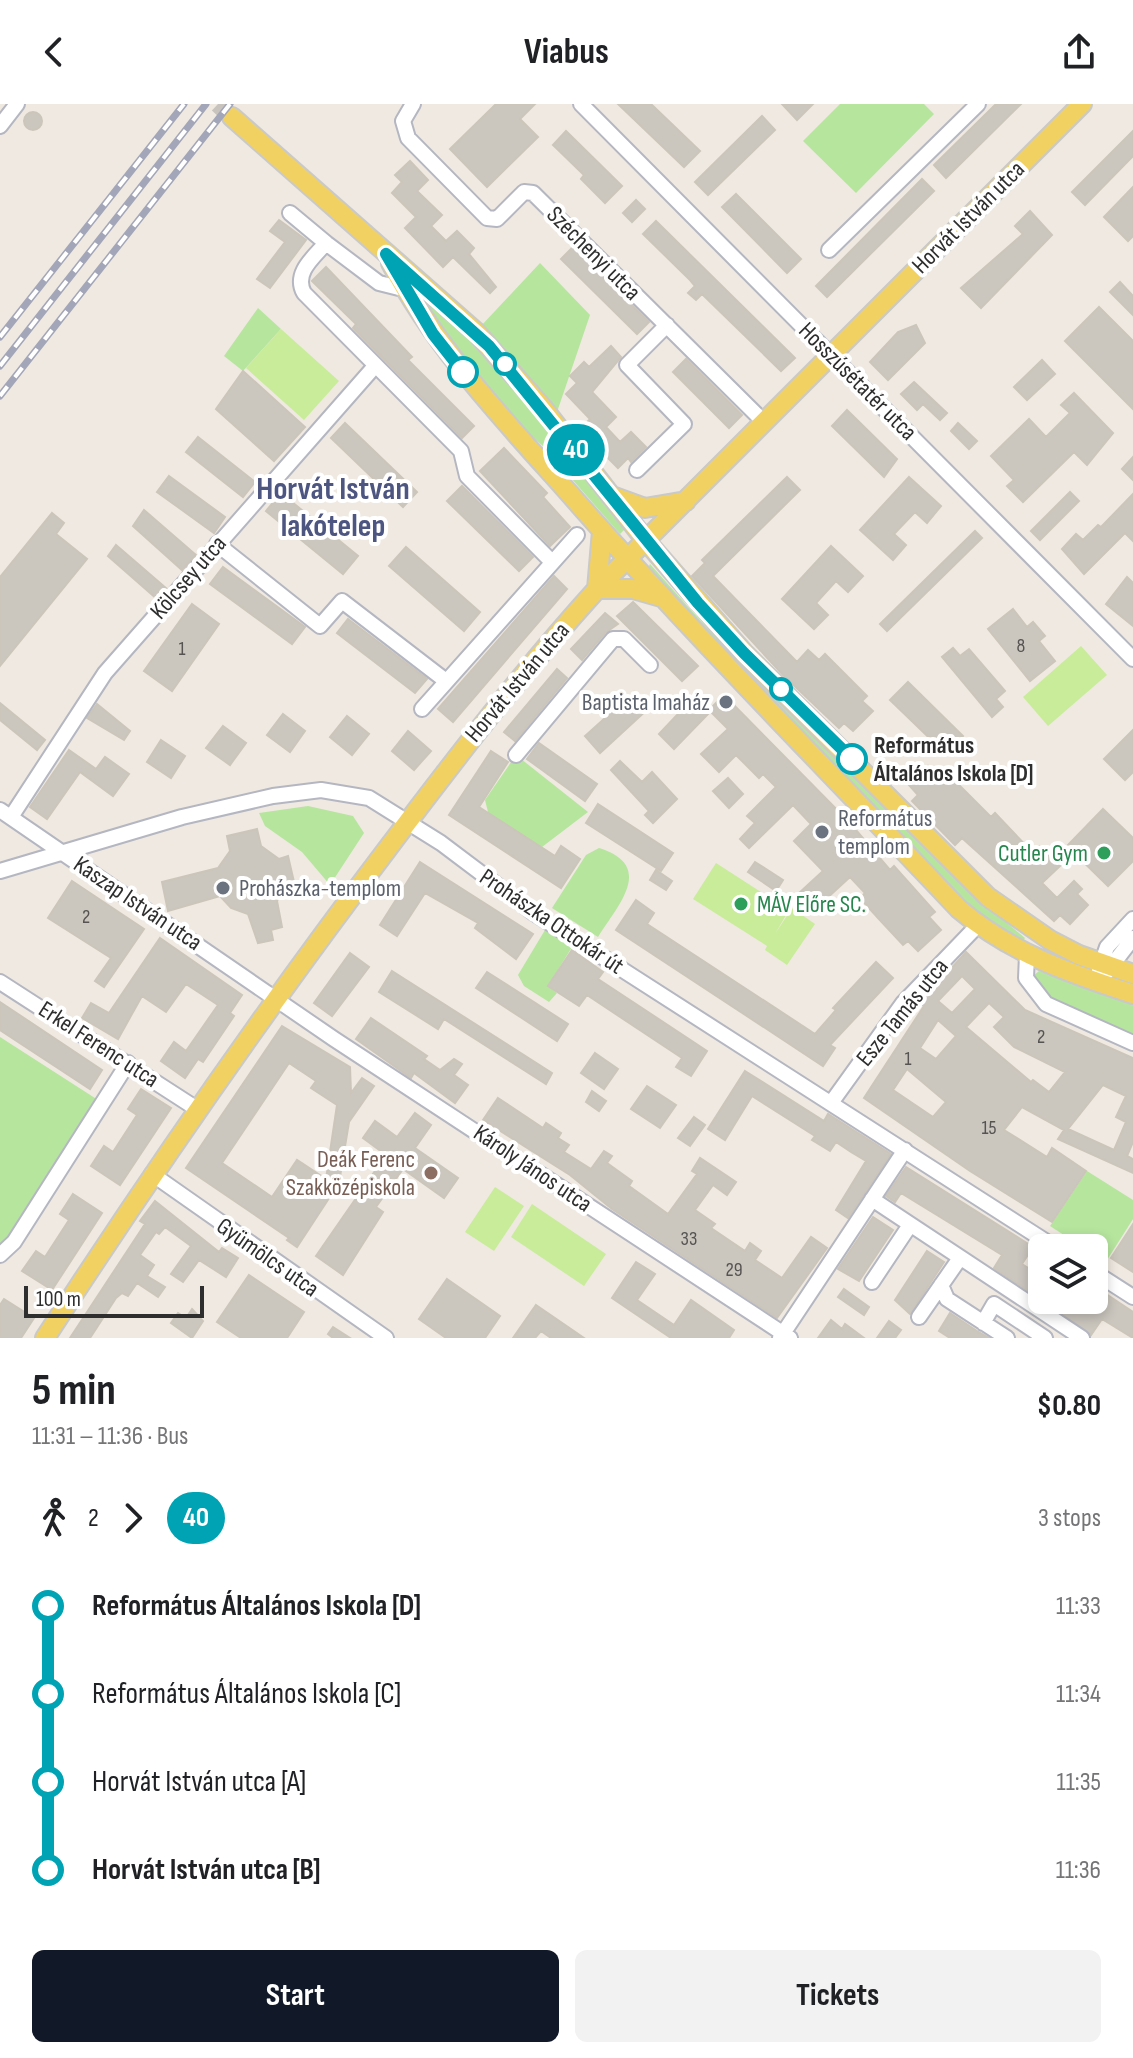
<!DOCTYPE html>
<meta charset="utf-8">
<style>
:root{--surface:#fff;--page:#f2f2f2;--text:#202124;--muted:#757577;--accent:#111827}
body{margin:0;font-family:"Sofia Sans Condensed",sans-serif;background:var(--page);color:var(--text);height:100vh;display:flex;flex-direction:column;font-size:30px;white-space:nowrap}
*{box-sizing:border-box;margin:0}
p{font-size:26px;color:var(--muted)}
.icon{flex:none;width:44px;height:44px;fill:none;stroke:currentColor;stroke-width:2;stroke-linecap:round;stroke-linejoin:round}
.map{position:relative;height:1234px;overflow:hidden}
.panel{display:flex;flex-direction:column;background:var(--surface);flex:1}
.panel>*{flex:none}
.badge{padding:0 16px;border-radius:26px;font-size:28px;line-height:52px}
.buttons{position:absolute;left:1028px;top:1130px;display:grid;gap:16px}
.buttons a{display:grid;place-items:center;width:80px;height:80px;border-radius:12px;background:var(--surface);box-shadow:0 4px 12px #0003;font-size:40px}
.scale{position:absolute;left:24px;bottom:20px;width:180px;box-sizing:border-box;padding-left:8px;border:4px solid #2e2e2e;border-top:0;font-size:22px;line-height:28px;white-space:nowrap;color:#2e2e2e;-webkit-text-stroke:6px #fff;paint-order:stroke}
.map>.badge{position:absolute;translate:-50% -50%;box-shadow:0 0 0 4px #fff}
.legs{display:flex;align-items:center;gap:12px;height:88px;padding:0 32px;font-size:26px}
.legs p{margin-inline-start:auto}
.overview{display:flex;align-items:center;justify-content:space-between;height:136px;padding:0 32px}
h1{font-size:44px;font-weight:700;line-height:60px}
.button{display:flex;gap:16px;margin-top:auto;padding:16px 32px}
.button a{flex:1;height:92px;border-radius:12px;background:var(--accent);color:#fff;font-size:32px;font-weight:700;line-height:92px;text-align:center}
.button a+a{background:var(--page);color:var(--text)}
ul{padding:0 32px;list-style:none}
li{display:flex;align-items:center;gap:28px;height:88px;font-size:30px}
li i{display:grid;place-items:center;width:12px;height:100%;margin:0 10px;background:currentColor}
li i::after{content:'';width:20px;height:20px;margin:-10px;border:6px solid;border-radius:50%;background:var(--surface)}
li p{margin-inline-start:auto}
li:first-child i{background:linear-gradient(#0000 50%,currentColor 0)}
li:last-child i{background:linear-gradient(currentColor 50%,#0000 0)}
header{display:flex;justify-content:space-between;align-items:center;height:104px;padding:0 32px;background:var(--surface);font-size:36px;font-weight:700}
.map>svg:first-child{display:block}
</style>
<header><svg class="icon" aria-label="back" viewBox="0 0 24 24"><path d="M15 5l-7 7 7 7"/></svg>Viabus<svg class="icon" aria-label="share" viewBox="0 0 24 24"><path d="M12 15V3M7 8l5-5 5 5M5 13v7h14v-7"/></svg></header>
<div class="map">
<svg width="1133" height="1234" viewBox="0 0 1133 1234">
<rect width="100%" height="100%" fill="#efe9e1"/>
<path fill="#b6e59e" d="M840,0H924L934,10L856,89L803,37Z
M540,159L590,211L557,308L481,222Z
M420,192L481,242L622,419L624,426L620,430L543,342L521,324L466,263Z
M258,204L281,225L243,267L224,252Z
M650,460L700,516L918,731L977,794L1025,834L1022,838L971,804L647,466Z
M516,651L588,708L542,743L489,712L485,696Z
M308,702L353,712L364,729L330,781L302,748L265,722L259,709Z
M599,744C656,762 618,801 598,833L552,804L586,751Z
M545,826L572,843L548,882L557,889L549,898L524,882L518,871Z
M1039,867L1133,898V932L1041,889L1033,872Z
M0,933L98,996L7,1140L0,1144Z
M1087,1067L1133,1096V1115L1107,1156L1094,1149V1144H1084L1050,1122Z"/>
<path fill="#c9ec9a" d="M281,225L339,277L304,316L246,264Z
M1081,542L1107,571L1048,622L1023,593Z
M716,759L789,806L775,830L792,804L815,820L787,861L765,846L767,842L693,795Z
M495,1083L524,1102L494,1147L465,1128Z
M532,1100L606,1150L584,1182L511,1133Z"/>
<path fill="#cbc7bf" stroke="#cbc5ba" stroke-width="2" fill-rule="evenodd" d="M496,0H535L520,15L538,33L487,83L450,45Z
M618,0H651L700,47L684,63Z
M782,0H813L797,16Z
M996,0H1021L946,74L934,61Z
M24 17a9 9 0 1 1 18 0a9 9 0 1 1-18 0Z
M762,12L775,26L708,91L695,78Z
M566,27L622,82L605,99L581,75L584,71L553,41Z
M1133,27V52L1085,101L1072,88Z
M410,57L428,76L417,87L442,111L431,122L446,137L457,127L474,144L469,150L496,183L490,189L453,153L443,163L405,124L416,113L392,89L402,78L395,71Z
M922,75L934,87L827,193L816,182Z
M1133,83V132L1128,137L1104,113Z
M736,90L801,155L787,169L722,103Z
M636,96L645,105L632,118L623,109Z
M1030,107L1052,131L981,204L961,184L1023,130L1015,122Z
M279,116L306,136L270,184L257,175L285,138L270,127Z
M656,117L795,254L781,267L702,190L696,196L688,189L695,182L690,176L643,130Z
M573,143L649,218L637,230L561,155Z
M326,163L412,253L408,256L474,322L462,334L353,224L356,220L312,177Z
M1120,178L1133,192V211L1110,188Z
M1099,203L1133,237V305L1065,237Z
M916,221L925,239L888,276L870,258L898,228Z
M611,242L621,253L592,288L616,313L606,323L620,338L631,328L646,343L631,358L628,354L618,364L580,326L590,315L566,290L577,279L570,272L584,258L589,263Z
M686,255L742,311L729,324L673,268Z
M1042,256L1055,270L1027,296L1014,283Z
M243,267L305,323L274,357L216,305Z
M914,278L947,309L940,316L923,300L917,306L901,290Z
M1074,289L1113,329L1087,361L1074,348L1023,398L1007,382L1014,376L991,352L1029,315L1046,333L1070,309L1061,301Z
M847,306L897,355L884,373L832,322Z
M345,319L417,388L403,403L331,334Z
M958,319L977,337L969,345L951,327Z
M198,333L255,378L243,393L186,348Z
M504,344L547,389L543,393L570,423L550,442L480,367Z
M1133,353V376L1122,365Z
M169,372L225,413L214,429L157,388Z
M787,373L800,386L713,472L797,558L808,546L819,556L825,550L867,592L862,597L873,607L853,627L844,619L839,624L783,571L692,472L705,459L702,456Z
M909,373L941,402L927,419L915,408L894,430L906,441L893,456L860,426Z
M462,382L533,453L519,467L447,397Z
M1070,388L1079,397L1040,436L1031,427Z
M281,389L358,452L343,470L266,407Z
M1133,390V437L1125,429L1084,470L1062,445L1076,430L1083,436L1098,421L1101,423Z
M144,406L196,451L182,466L133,422Z
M52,409L64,419L56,430L87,455L0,562V473Z
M975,427L982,434L887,527L880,520Z
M116,441L166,484L157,495L108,452Z
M831,442L863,472L848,488L836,477L816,499L828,511L814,525L782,495Z
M406,443L480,508L464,527L389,462Z
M223,463L305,523L292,540L210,480Z
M554,472L567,485L453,618L438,605Z
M1127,473L1133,479V522L1106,500Z
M633,498L698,562L682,577L617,512Z
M192,500L219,520L172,587L144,567Z
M1013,505L1027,523L1033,518L1045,532L1039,537L1055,557L1030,577L988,525Z
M605,509L618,520L605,529L582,556L571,545Z
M348,515L427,575L415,589L337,529Z
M953,544L960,552L969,545L1005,587L996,595L1003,603L992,613L942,553Z
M557,565L567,574L515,637L504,628Z
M908,578L963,632L946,650L890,596Z
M634,588L649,604L600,649L585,632Z
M688,591L708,610L674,645L659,630L678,610L674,606Z
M724,591L850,719L890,766L894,762L935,808L929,813L941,826L918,847L908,837L903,841L878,814L860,794L865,789L850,773L814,806L799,789L823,767L794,737L811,720L793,701L749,744L740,735L755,719L747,712L776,683L763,670L759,674L736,651L719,668L701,650L728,625L709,606Z
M0,599L45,636L37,646L0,616Z
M97,600L130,627L124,636L87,614Z
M283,610L305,627L290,648L267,631Z
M347,612L369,630L352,651L330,633Z
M223,622L246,639L230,661L206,644Z
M1133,626V668L1125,676L1104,655Z
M408,627L431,647L414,666L392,647Z
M161,636L185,652L171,674L147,658Z
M539,639L597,680L585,697L527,655Z
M69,646L96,665L105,653L129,670L113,692L80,668L47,715L30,703Z
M491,647L508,658L479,703L555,752L561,742L580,755L561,784L449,711Z
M620,657L642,678L652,668L677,695L653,719L645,711L649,707L611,666Z
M928,662L937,671L943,665L991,713L995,709L1031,747L1039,742L1060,762L1042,779L1057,794L1074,777L1082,785L1077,790L1088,801L1070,820L1060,811L1054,817L962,734L955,741L912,697L918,691L909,681Z
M728,674L743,690L729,704L713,687Z
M598,700L673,749L661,767L586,719Z
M1103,705L1133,734V757L1108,782L1067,742Z
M257,725L261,742L279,755L288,752L294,778L285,780L277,797L282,823L271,826L273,836L258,839L248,810L231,804L220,792L168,807L162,778L218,764L230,747L227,732Z
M420,758L533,830L516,855L475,824L478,819L425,789L397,832L380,821Z
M755,758L783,776L776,787L748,768Z
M656,766L672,777L666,786L650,776Z
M72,777L144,825L104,883L95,877L111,854L48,814Z
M636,796L654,809L647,820L815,930L836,906L833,904L876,858L893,874L830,941L835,944L823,962L616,826Z
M160,834L242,891L230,909L234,912L203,958L198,955L185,974L161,957L174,938L186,947L218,901L186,880L166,908L142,892L118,935L82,914L91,899L109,909Z
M572,846L603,868L598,875L707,947L691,972L676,963L682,954L587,891L579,902L548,882Z
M966,848L1025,906L1133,954V1038L1127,1052L1133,1055V1069L1058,1035L1064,1026L1022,1003L1004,1026L1047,1053L1052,1044L1086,1067L1052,1118L970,1067L864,994L924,902L920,899ZM962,872L975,885L952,909L938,897ZM989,899L1004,913L994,923L1014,943L1065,968L1049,988L1033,976L1031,978L966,923ZM938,916L956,932L936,955L920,944ZM907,965L946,998L933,1013L893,986ZM1103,981L1126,992L1116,1013L1126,1018L1114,1046L1068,1025Z
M350,849L369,863L332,912L314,899Z
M392,867L552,969L546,980L444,915L438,925L379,888Z
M487,868L568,920L557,937L476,884Z
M0,898L102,966L90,985L0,926Z
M371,914L427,952L424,955L440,966L454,955L462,960L454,971L468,981L455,999L414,969L411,974L356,935Z
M282,922L350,963L351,989L362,974L374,982L349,1018L339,1079L297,1143L287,1136L289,1134L186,1064ZM289,959L316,977L311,984L337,1001L326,1075L297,1056L272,1093L222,1059Z
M595,949L618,965L604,985L581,969Z
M745,967L824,1017L828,1010L891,1050L848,1114L836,1106L866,1057L851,1048L836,1038L830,1047L812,1036L815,1032L752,992L725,1036L708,1025Z
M647,982L676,1001L660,1024L631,1005Z
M141,985L171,1004L120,1081L91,1062L104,1042L113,1048L137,1011L128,1005Z
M592,987L606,997L599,1007L586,998Z
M498,994L543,1024L546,1019L561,1029L558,1034L569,1041L564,1048L591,1065L604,1047L612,1052L607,1059L632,1077L629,1082L668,1110L697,1070L692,1067L700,1054L736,1078L727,1091L713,1081L695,1106L715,1120L711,1124L745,1147L750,1139L761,1147L755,1156L782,1174L811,1133L827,1144L777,1214L612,1105L570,1071L483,1016Z
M415,1009L431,1021L415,1044L458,1074L444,1094L403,1065L376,1103L383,1108L343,1171L316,1152L386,1051L363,1034L375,1017L397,1033Z
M694,1013L705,1021L690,1042L678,1034Z
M906,1063L1033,1143L1022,1160L1042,1173V1196L994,1164L1002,1151L901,1089L895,1098L886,1092Z
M73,1090L102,1109L52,1186L22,1167L36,1147L45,1153L69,1116L60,1110Z
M155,1097L219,1148L222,1144L238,1154L226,1173L199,1156L183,1178L171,1170L191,1142L165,1123L159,1130L156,1128L140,1151L154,1161L147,1172L165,1183L158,1193L137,1179L128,1192L122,1189L116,1194L90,1234H70L145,1120L140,1117Z
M873,1113L893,1126L859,1177L838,1165Z
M1133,1120V1168L1111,1154Z
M927,1147L944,1158L910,1210L895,1196Z
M636,1158L655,1170L637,1196L674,1221L691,1196L734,1226L729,1234H671L612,1194Z
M249,1171L304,1208L287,1234H241L217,1218Z
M447,1175L500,1212L485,1234H446L419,1215Z
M1094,1182L1133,1208V1234L1102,1215L1091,1231L1043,1196H1094Z
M844,1185L869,1203L864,1211L838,1193Z
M4,1195L34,1214L21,1234H0V1201Z
M536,1201L584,1234H551L541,1227L535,1234H513Z
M192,1205L203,1217L192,1234L171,1219L178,1209L186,1214Z
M950,1209L977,1227L989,1234H950L939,1227Z
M831,1216L842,1225L845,1220L864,1234H818Z
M889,1217L901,1226L895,1234H877Z
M333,1223L350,1234H333L328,1230Z"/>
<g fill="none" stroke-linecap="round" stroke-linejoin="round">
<path stroke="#c8c4bd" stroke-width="18" stroke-dasharray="18 9" stroke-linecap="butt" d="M218,0L232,13"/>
<g stroke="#b4b7c1" stroke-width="18">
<path id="minor" d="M413,0L403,17L408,34L487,114L497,115L524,88L533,89L764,318
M581,0L1133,555
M0,22L17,0
M290,109L326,139C314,153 293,169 304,189L461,347L467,372L551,457
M326,139L379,179L411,187
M829,146L978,0
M637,366L684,320L627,261L667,221
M217,440L320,522L342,497L446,577
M422,605L577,431
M516,651L613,535H624L650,561
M0,706L334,935L790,1234
M11,713L105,569L375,262
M0,767L182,713L273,692L321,686L369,694L441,739L534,809L1056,1144
M1027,851L1026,874L1046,900L1133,939
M1099,866L1107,843L1133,815
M1106,869L1133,834
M0,878L197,1005
M831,999L903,899L978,821
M152,1070L386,1234
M872,1095L1082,1234
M0,1151L14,1138L128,959
M1094,1168L1133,1193
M872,1178L910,1121
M941,1181L947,1195L1007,1234
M919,1213L960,1154
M983,1219L994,1200L1045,1234
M780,1234L905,1046"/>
</g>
<g stroke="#c9c9c9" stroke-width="22">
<path id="major" d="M232,13L476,228L543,304L646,437L744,549L988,793L1050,836L1079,851L1133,870
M391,159C437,246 504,316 569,389C694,532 829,667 959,805C1011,849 1069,869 1133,890
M612,392L645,404L686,397
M597,485H633L661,493
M597,485L602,427
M45,1234C153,1068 265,906 385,748C453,658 521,569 597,485L1082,0"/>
</g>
<use href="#minor" stroke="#fff" stroke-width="14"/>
<use href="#major" stroke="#f2d163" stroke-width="18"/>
<g stroke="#a3a6b8" stroke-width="7">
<path id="rail" d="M0,233L184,0
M0,262L206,0
M0,292L230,0"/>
</g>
<use href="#rail" stroke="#fff" stroke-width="4" stroke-dasharray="12" stroke-linecap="butt"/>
</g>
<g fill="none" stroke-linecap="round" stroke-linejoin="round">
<g stroke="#fff" stroke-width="18">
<path id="line-1" d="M463,268L433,230L386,150L489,242L698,499L744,549L852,655"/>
</g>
<use href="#line-1" stroke="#00a3b4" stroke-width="12"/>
</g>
<g fill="#fff" stroke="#00a3b4" stroke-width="4">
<circle cx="505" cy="260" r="10"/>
<circle cx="463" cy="268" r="14"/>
<circle cx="781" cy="585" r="10"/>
<circle cx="852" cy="655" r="14"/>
</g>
<g fill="#6b7280" stroke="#fff" stroke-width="3">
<circle cx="726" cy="598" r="8"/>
<circle cx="822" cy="728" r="8"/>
<circle cx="223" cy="784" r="8"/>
</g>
<g fill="#2e9e5b" stroke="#fff" stroke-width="3">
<circle cx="1104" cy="749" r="8"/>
<circle cx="741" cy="800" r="8"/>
</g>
<circle fill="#8d6e63" stroke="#fff" stroke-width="3" cx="431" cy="1069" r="8"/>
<g text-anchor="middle" stroke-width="8" stroke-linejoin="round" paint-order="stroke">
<g font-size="20" fill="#555452">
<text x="1021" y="548">8</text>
<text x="182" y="551">1</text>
<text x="86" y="819">2</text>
<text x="1041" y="939">2</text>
<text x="908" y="961">1</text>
<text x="989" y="1030">15</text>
<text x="689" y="1141">33</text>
<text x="734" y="1172">29</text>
</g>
<g font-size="24" fill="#2e2e2e" stroke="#fff">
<text transform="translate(968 113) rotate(-45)" y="8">Horvát István utca</text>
<text transform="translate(594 149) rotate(45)" y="8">Széchenyi utca</text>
<text transform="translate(858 277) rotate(45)" y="8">Hosszúsétatér utca</text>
<text transform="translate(188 473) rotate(-49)" y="8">Kölcsey utca</text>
<text transform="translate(517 578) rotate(-50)" y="8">Horvát István utca</text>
<text transform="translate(138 799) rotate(34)" y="8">Kaszap István utca</text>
<text transform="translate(552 817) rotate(34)" y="8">Prohászka Ottokár út</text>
<text transform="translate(902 908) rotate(-51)" y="8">Esze Tamás utca</text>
<text transform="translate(99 940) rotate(33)" y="8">Erkel Ferenc utca</text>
<text transform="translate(533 1064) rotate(34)" y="8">Károly János utca</text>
<text transform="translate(268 1153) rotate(35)" y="8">Gyümölcs utca</text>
</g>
<g font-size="24" fill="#5b616d" stroke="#fff" text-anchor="start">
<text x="710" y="606" text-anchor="end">Baptista Imaház</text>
<text x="838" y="722">Református<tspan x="838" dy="28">templom</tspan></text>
<text x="239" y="792">Prohászka-templom</text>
</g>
<g font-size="24" font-weight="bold" fill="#2e2e2e" stroke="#fff" text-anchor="start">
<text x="874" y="649">Református<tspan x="874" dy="28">Általános Iskola [D]</tspan></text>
</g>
<g font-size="24" fill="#27864d" stroke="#fff" text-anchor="end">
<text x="1088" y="757">Cutler Gym</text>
<text x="757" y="808" text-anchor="start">MÁV Előre SC.</text>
</g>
<g font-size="24" fill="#785e54" stroke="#fff" text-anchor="end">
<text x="415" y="1063">Deák Ferenc<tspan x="415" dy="28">Szakközépiskola</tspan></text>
</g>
<g font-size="32" font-weight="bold" fill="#4d5680" stroke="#fff">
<text x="333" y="395">Horvát István<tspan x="333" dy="37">lakótelep</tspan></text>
</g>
</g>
</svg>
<div class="buttons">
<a><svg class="icon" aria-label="layers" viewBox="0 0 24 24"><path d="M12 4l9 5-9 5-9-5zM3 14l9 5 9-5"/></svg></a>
</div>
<div class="scale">100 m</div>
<b class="badge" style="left:576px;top:346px;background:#00a3b4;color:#fff">40</b>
</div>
<section class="panel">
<div class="overview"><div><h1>5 min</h1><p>11:31 – 11:36 · Bus</p></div><b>$0.80</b></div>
<div class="legs"><svg class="icon" aria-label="walk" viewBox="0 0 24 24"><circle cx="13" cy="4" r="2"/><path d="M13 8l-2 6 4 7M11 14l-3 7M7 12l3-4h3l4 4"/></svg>2<svg class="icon" aria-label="forward" viewBox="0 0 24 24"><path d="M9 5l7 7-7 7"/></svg><b class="badge" style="background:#00a3b4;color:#fff">40</b><p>3 stops</p></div>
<ul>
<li><i style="color:#00a3b4"></i><b>Református Általános Iskola [D]</b><p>11:33</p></li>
<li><i style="color:#00a3b4"></i><span>Református Általános Iskola [C]</span><p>11:34</p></li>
<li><i style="color:#00a3b4"></i><span>Horvát István utca [A]</span><p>11:35</p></li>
<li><i style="color:#00a3b4"></i><b>Horvát István utca [B]</b><p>11:36</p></li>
</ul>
<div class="button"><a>Start</a><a>Tickets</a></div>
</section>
